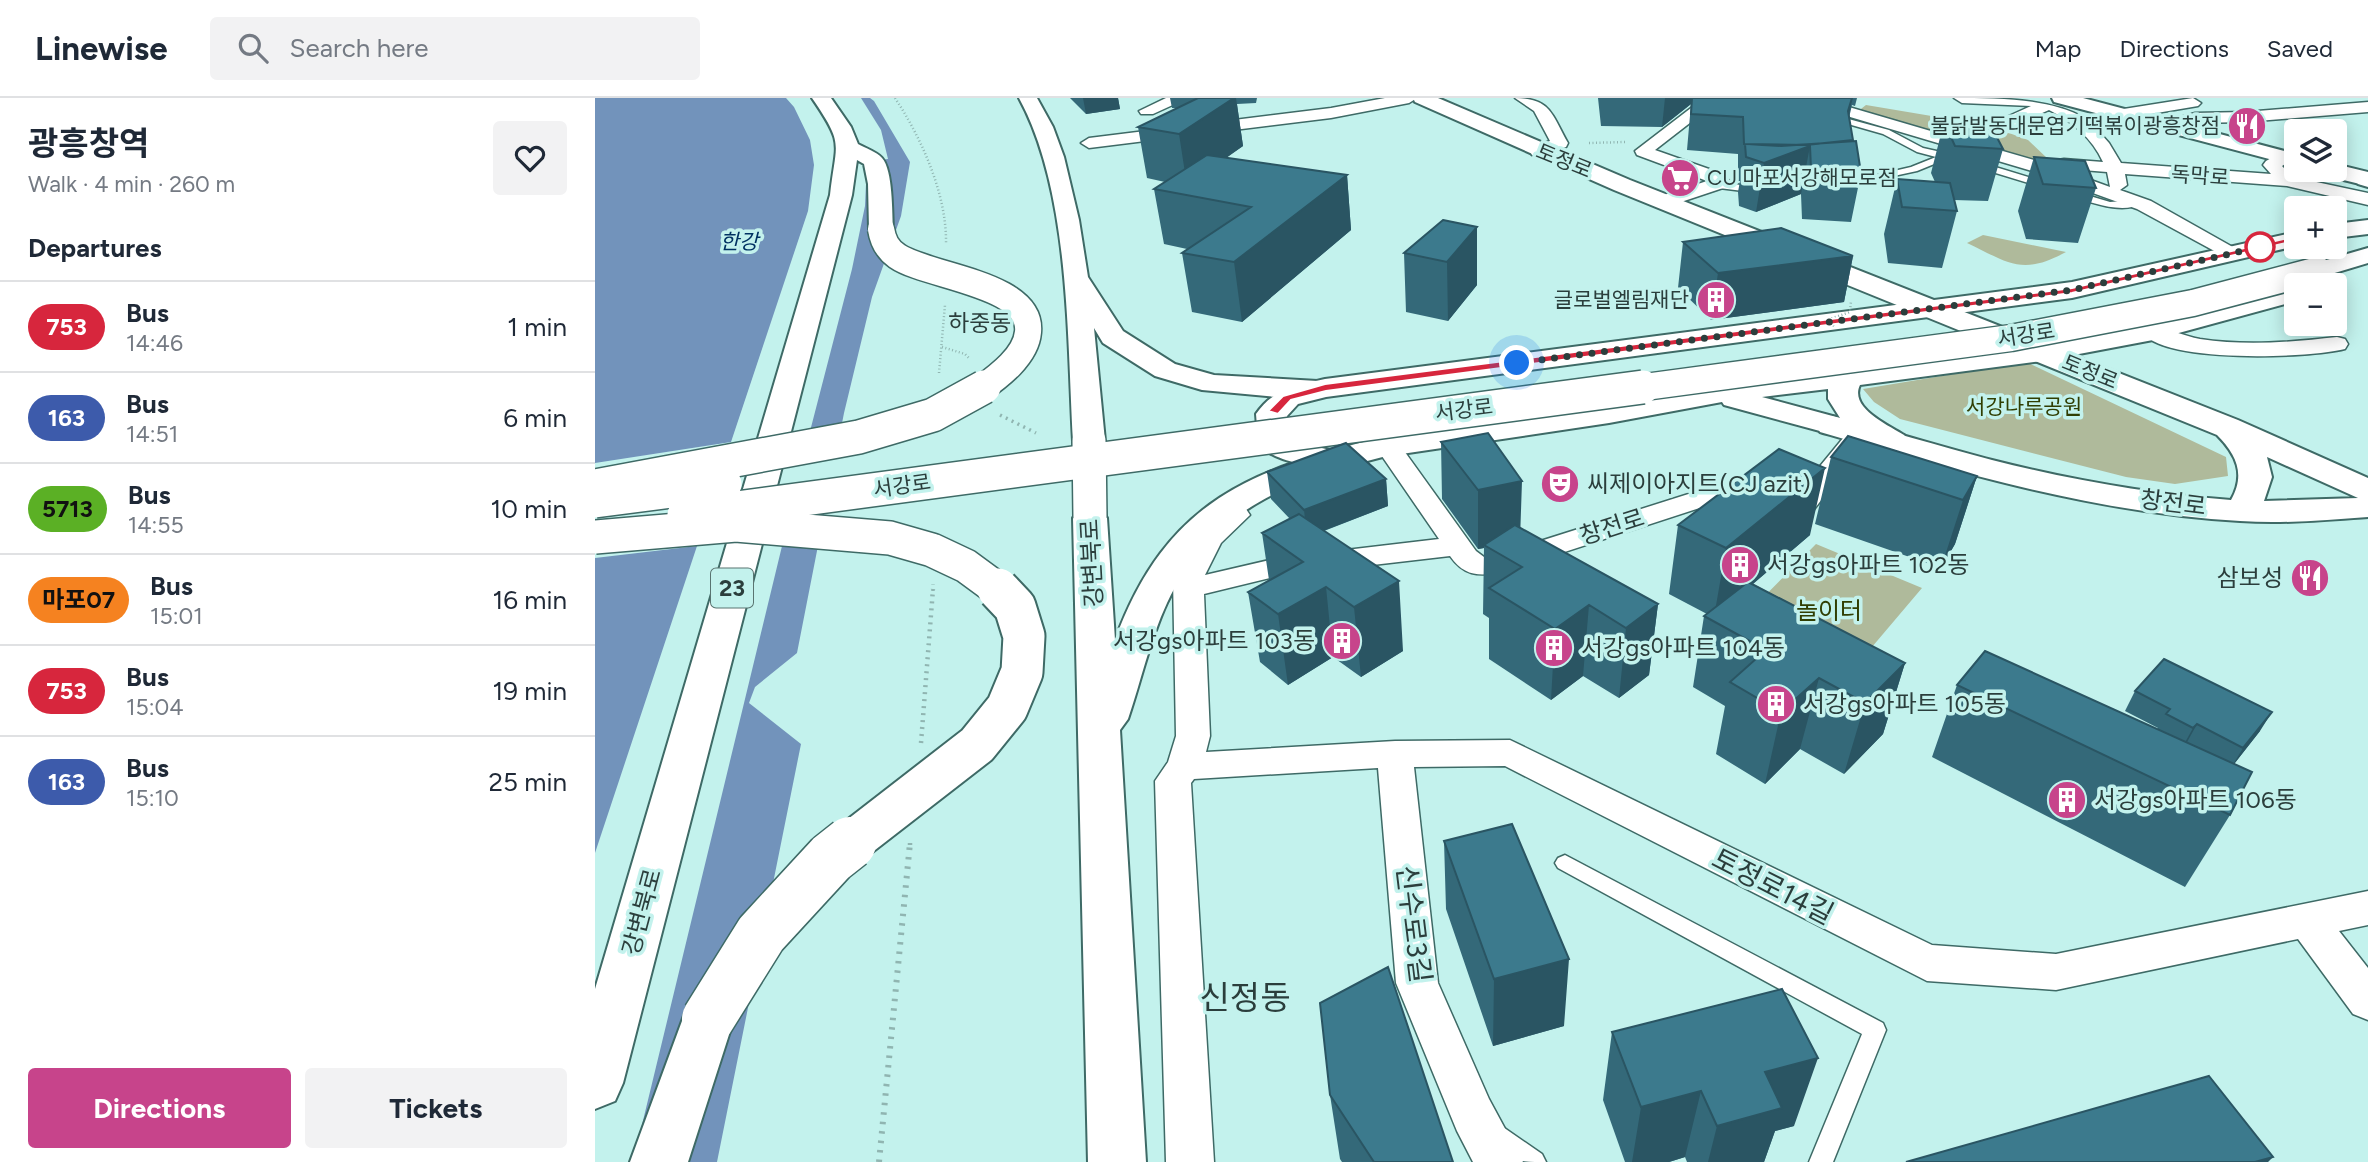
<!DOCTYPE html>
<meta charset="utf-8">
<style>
:root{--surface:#fff;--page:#f2f2f3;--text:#1f2937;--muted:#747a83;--line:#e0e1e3;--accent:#c7448b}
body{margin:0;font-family:Figtree,"Noto Sans KR",sans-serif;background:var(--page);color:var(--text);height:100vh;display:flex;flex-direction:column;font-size:26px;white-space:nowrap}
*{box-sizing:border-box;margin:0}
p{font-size:23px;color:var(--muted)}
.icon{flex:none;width:38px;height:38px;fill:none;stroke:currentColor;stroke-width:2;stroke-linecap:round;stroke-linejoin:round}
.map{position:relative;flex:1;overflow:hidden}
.details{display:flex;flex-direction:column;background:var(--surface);width:595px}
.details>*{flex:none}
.badge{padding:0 14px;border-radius:23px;font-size:24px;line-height:46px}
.fabs{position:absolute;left:1689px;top:21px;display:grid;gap:14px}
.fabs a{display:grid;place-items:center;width:63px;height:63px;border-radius:7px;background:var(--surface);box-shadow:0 4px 18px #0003;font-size:35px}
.you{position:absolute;width:35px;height:35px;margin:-18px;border:5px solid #fff;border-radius:50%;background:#1a73e8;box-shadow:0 0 0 10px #1a73e833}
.map>.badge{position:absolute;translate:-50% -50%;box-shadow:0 0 0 4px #fff}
h2{padding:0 28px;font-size:26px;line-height:63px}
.round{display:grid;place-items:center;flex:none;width:74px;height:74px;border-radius:7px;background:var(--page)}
.head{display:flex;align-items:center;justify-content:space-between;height:119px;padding:0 28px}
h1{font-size:33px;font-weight:700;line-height:52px}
.button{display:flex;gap:14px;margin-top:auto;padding:14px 28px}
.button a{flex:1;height:80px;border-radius:7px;background:var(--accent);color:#fff;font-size:28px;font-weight:700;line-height:80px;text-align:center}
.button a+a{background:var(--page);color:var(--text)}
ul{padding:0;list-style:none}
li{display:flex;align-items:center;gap:21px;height:91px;padding:0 28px;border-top:2px solid var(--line)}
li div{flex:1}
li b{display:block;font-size:26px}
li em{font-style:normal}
li .badge{min-width:77px;font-weight:700;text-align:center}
header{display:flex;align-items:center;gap:42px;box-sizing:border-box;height:98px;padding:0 35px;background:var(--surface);border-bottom:2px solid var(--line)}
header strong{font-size:33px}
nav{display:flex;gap:38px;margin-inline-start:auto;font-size:24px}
.search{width:490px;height:63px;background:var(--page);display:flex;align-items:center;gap:18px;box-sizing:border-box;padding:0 24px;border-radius:7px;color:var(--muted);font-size:26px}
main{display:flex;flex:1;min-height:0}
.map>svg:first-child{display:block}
</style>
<header>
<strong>Linewise</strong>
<div class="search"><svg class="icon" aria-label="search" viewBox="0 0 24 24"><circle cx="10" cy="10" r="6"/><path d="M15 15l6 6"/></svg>Search here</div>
<nav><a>Map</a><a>Directions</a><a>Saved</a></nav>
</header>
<main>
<section class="details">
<div class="head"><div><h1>광흥창역</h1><p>Walk · 4 min · 260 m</p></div><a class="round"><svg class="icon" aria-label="heart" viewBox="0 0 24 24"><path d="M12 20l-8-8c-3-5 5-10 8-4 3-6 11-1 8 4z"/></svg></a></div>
<h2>Departures</h2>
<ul>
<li><span class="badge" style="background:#d7263d;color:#fff">753</span><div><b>Bus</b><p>14:46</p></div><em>1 min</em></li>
<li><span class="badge" style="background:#3d5bab;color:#fff">163</span><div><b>Bus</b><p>14:51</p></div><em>6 min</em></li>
<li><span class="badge" style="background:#5bb025;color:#111">5713</span><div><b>Bus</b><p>14:55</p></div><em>10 min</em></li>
<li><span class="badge" style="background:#f58220;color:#111">마포07</span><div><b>Bus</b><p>15:01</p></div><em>16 min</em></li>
<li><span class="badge" style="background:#d7263d;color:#fff">753</span><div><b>Bus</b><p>15:04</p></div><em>19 min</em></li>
<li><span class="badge" style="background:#3d5bab;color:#fff">163</span><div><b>Bus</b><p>15:10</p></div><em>25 min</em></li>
</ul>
<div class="button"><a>Directions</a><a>Tickets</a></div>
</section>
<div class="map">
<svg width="1773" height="1064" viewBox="0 0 1773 1064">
<rect width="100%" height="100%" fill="#c3f2ed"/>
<path fill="#afba9b" d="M1271,7L1396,28L1362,43L1262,14Z
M1406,32L1433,42L1454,62L1428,61L1373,46Z
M1388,137L1471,154C1427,178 1414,165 1372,145Z
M1431,264L1631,359L1633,378L1580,386L1531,379L1305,321L1279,304L1268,291Z
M1221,446L1327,490L1249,582L1138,530Z"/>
<path fill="#7293bb" d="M0,0H275L279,3L315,64L306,118L277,199L249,315L202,555L160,589L154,605L206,646L122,1064H0Z"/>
<path fill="#c3f2ed" d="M191,0H266L286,32L293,61L272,64L270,108L257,171L213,341L246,346L234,411L195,415L38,1064H0V755L102,448L0,460V365L136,344L213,113L219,67L215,42L199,9Z"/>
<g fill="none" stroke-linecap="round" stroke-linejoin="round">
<g stroke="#3e6a66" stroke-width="3">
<path id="lane" d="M1235,16L1294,32L1328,50L1355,56L1366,63L1362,66L1349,62L1322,73L1243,90V86L1316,69L1341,59L1322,54L1288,36L1232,20Z
M1384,64L1456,86L1458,88L1450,90L1381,69V65Z
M1119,84L1164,89L1169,92L1164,95L1116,89V85Z
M1478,93L1515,104L1543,102L1548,105C1527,117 1496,104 1475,98L1473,96Z
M970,757L1288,925L1291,932L1238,1064H1214L1267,936L963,770L960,765L963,760Z
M905,1027L947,1056L951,1064C927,1064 904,1064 893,1038L897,1030Z"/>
</g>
<g stroke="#3e6a66" stroke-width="3">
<path id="street" d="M571,0H593L558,16H546L544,13Z
M790,0H822L814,5L736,20L494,50L486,45L494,40L736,10Z
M920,0C956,0 957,17 973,45L971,49L943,58L937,57L935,53L937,49L955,43L939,13Z
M1109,0H1127L1060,52L1114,71L1137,84L1134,88L1074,108H1060L1058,104L1060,100L1112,83L1042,57L1040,53Z
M1165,0H1202L1247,7L1363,41L1436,8L1367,5L1359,0C1403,0 1453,0 1490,20L1497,16L1598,0L1606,5L1603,8L1497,26L1514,45L1526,65L1676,76L1668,67L1671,63L1701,46V59L1687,68L1698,79L1773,95V107L1692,88L1530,76L1532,87L1525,92L1556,103L1643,152L1646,156L1643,160L1636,162L1542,111L1437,73L1245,16L1173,5ZM1454,12C1477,23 1497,40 1508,64L1469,61L1463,62L1460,66L1463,70L1512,74L1515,89L1449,65L1380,45Z
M1773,4V14L1650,24L1600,25L1570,33L1562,28L1564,25L1600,15L1650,14Z
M1558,227C1574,231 1589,238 1605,241C1651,248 1697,244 1742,239L1750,241L1753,246L1750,251C1714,260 1569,266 1547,234L1550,229Z
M1258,336L1267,339L1271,344L1217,414L1188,419L1126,403L905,475C882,478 869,478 855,458L683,478L609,496L615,638L611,654L800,643L915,642L1337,847L1461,856L1773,793V827L1744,833L1773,870V922L1758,916L1703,841L1461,892L1332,883L910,668L819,669L843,885L894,1001L928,1064H878L862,1033L801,885L783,670L599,681L596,685L619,1064H571L560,683L573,664L581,638L578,480L599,442L620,418L641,409L651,411L655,417L626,445L610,477L683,460L844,441L780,348L784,343L793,340L802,343L881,453L889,459L901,457L1125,386L1188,403L1198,401L1249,339Z"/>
</g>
<g stroke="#3e6a66" stroke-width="4">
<path id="secondary" d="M818,0H843L1035,82L1643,322L1773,380V419C1731,422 1688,426 1645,423C1501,415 1363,374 1225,334L1221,327L1225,320L1236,318C1290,331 1343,348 1397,362C1476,382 1555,396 1636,402C1651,376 1641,356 1622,337L1019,92L820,4ZM1672,359L1763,400L1669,403L1677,379Z
M1457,0H1488L1701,56V68L1459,4Z
M1740,66L1773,74V88L1728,77L1725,72H1740Z"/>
</g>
<g stroke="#3e6a66" stroke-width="4">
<path id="primary" d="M1773,75V89L1763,86L1760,81L1763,76Z
M1773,122V136L1740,140V126Z
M1701,134V148L1477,200L731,299L703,306L692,318L696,340L708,346L745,354L750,361L745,368C728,372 678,364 667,348C662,340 662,326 661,316C679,290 701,288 730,281L1477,184Z
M1773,150V165L1723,180L1714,177L1710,172L1714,167Z
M1701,187V203L1558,242L1447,263L1265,287C1254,310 1293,327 1309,337L1314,344L1309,351C1286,356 1266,339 1249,324L1251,327L1247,334L1236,336L1129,307L1127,304L1014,325L793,358L782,355L777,348L782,341L793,338L1014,307L1121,287L1447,247L1556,226ZM1233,291V301L1245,320L1167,299Z"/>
</g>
<g stroke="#3e6a66" stroke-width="4">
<path id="highway" d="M217,0H236L256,29L263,46C270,50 282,54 287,60C298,72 297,115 298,131L294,136H278L274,131L273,86L269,66L262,62L257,97L28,985L20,1003L0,1011V891L235,97C241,43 250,48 217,0Z
M424,0H442L458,29L469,59L484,122L493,179L528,233L580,266L619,277L740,284L745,290L740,296L692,300L607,292L560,278L508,245L499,230L510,343L505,350L494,352L483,350L478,343C472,238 475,93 424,0Z
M793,338L804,341L809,348L804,355C705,379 619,405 572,505C555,541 546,583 533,621L525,632L551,1064H493L478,420L483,413L495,410L507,413L512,420L520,542C572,401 657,371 793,338Z
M113,897L132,904L139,921L93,1064H35L94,904Z"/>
</g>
<path stroke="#90b5b1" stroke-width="2.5" stroke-dasharray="1 2.5" stroke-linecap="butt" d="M300,0C327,41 352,97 351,146
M994,45L1030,44
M347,249L370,256L375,261
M344,275L350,207"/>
<path stroke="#90b5b1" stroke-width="3.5" stroke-dasharray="2 4.5" stroke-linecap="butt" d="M405,317L441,335
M338,493V486"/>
<path stroke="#90b5b1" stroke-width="4.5" stroke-dasharray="2 5" stroke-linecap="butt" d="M326,645L338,491
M315,747V744"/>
<path stroke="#90b5b1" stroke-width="6" stroke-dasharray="2.5 7" stroke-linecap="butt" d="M284,1064L315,745"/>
<use href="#lane" fill="#fff" fill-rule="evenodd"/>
<use href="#street" fill="#fff" fill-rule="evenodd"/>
<use href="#secondary" fill="#fff" fill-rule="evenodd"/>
<use href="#primary" fill="#fff" fill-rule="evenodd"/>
<use href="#highway" fill="#fff" fill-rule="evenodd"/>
<g stroke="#3e6a66" stroke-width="29" stroke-linecap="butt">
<path id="primary-bridge-far1" d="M1035,291L1416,240L1598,205L1723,172"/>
</g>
<g stroke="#3e6a66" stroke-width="36" stroke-linecap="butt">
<path id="primary-bridge" d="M0,403L130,386
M89,417L1048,289"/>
</g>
<g stroke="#3e6a66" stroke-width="29" stroke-linecap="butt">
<path id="highway-bridge-far3" d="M286,131C288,143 292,151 302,158C332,179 438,185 433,234C431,258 404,278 386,291"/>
</g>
<g stroke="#3e6a66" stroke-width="36" stroke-linecap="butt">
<path id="highway-bridge-far2" d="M494,343L495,420
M0,388L264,339L338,317L389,289
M0,439L141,427L295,440L337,452L371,468L405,493"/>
</g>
<g stroke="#3e6a66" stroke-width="45" stroke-linecap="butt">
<path id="highway-bridge-far1" d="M253,747L382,647L412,610L427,574L429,538L420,509L403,491"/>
</g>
<g stroke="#3e6a66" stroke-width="55" stroke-linecap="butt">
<path id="highway-bridge" d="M113,921L166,836L236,760L255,745"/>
</g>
<path stroke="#90b5b1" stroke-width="2.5" stroke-dasharray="1 2.5" stroke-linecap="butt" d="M1239,228L1232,222L1255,214L1256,203"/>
<use href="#primary-bridge-far1" stroke="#fff" stroke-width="26"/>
<use href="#primary-bridge" stroke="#fff" stroke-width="33"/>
<use href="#highway-bridge-far3" stroke="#fff" stroke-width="26"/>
<use href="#highway-bridge-far2" stroke="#fff" stroke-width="33"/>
<use href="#highway-bridge-far1" stroke="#fff" stroke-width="41"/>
<use href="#highway-bridge" stroke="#fff" stroke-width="52"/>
</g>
<path fill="#346979" d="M475,0H523L525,11L491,16Z
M575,0H662L661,5L642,6L648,48L630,60L752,77L756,132L647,224L597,214L587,155L592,151L569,146L559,91L570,84L552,80L543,29L582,10H577Z
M1003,0H1262L1260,8L1257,7L1254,20L1257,43L1266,75L1256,124L1207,121L1206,96L1161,114L1144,108L1143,94L1145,83H1143V56L1092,52L1096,6L1067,29L1006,28Z
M1349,24L1408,51L1393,103L1359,102L1362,113L1347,170L1293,165L1289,136L1302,81L1340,84L1336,75Z
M1439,59L1501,90L1483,145L1431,141L1423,113Z
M882,129V187L853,223L811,214L809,155Z
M1088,144L1258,158L1249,204L1116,222L1083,190Z
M846,344L926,430L1063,506L1054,577L1024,600L988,578L956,602L894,561V520L888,516L889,450L883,451L847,401Z
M1236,359L1382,378L1360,446L1346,470L1220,426Z
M672,374L791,381L793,408L729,433L808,553L766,579L738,559L693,587L665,564L653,494L674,482L667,435L695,421L676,401Z
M1083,427L1215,437L1158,486L1310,565L1288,636L1249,676L1205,651L1170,686L1121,656L1130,608L1098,589L1109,518L1112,516L1074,496Z
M1362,587L1562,631L1563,630L1530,613L1540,593L1665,633L1639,666L1635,717L1590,789L1337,659Z
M849,743L969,928L898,948L851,811Z
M1017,934L1199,1028L1180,1033L1169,1064H1092L1090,1059L1074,1064H1030L1008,1002Z
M735,997L858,1064H747L745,1061Z"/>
<path fill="#2a5563" d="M488,0H523L525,11L491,16Z
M639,0H641L648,48L592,88L584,36Z
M1070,0H1097L1096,6L1067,29Z
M1257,0L1252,30L1215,48L1206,96L1161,114L1169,65L1210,50L1253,13Z
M752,77L756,132L647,224L639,164Z
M882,129V187L853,223L852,164Z
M1258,158L1249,204L1116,222L1123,175Z
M1230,370L1215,437L1119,519L1131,450Z
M1382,378L1360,446L1346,470L1368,402Z
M791,381L793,408L712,439L709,412Z
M927,383L925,442L889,447V450L883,451V392Z
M804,483L808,553L766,579L759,509Z
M731,489L738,559L693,587L683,516Z
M1063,506L1054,577L1024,600L1031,530Z
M994,507L988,578L956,602L960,531Z
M1310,565L1288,636L1249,676L1270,605Z
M1224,580L1205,651L1170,686L1186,614Z
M1677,614L1665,633L1636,670L1648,650Z
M1602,626L1591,646L1587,650L1598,630Z
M974,861L969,928L898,948L899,881Z
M1223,960L1199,1028L1180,1033L1169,1064H1113L1122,1028L1170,974Z
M1106,993L1090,1059L1074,1064H1037L1046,1009Z
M1678,1059L1673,1064H1660Z"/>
<path fill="#3c7a8d" stroke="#2a5563" stroke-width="2" d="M603,0H639L584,36L543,29Z
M1097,0H1257L1253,13L1258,42L1211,47L1149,46L1148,19L1096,16Z
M1349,24L1395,26L1408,51L1360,48Z
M1261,43L1266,75L1216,71L1215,48L1169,65L1151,59L1150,46L1186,48Z
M612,57L752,77L639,164L587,155L656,109L559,91Z
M1439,59L1490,63L1501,90L1448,86Z
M1302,81L1355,85L1362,113L1307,109Z
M848,122L882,129L852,164L809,155Z
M1186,130L1258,158L1123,175L1088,144Z
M893,335L927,383L883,392L846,344Z
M1253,338L1382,378L1368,402L1236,359Z
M751,345L791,381L709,412L672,374Z
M1184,351L1230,370L1131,450L1083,427Z
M704,416L804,483L759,509L731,489L683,516L653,494L708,464L667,435Z
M920,427L1063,506L1031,530L994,507L960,531L894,490L927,469L889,447Z
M1153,484L1310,565L1270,605L1224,580L1186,614L1135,584L1171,552L1109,518Z
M1390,553L1657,674L1635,717L1362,587Z
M1569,561L1677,614L1648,650L1602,626L1598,630L1571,616L1575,611L1540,593Z
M917,726L974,861L899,881L849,743Z
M793,869L858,1064H779L735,997L725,905Z
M1187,891L1223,960L1170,974L1187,1010L1122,1028L1106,993L1046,1009L1017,934Z
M1614,978L1678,1059L1660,1064H1311Z"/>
<path fill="#d7263d" stroke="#fff" stroke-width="2" d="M1701,138L1704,142L1477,195L731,293L696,302L683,316L673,313L688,298L730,286L1477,190Z"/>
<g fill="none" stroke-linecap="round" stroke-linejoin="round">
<path stroke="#2b3e3c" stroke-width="7" stroke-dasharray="0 12.6" d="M922,265L1477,192L1665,149"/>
</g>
<defs>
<g id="restaurant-disc" transform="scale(2.0125)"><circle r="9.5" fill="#c7448b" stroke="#c3f2ed"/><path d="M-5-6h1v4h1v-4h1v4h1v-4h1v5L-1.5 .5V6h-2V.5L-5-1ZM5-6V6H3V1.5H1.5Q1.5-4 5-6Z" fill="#fff"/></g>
<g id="supermarket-disc" transform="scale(2.0125)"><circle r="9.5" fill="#c7448b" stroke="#c3f2ed"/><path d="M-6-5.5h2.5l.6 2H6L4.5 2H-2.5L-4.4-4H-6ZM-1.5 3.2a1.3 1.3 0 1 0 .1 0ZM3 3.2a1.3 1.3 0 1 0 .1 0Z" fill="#fff"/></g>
<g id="building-disc" transform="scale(2.0125)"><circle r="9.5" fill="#c7448b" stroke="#c3f2ed"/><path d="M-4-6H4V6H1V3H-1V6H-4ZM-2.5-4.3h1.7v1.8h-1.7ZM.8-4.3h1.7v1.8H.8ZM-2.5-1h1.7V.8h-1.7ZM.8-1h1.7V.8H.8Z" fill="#fff"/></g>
<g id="theatre-disc" transform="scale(2.0125)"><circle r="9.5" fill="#c7448b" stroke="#c3f2ed"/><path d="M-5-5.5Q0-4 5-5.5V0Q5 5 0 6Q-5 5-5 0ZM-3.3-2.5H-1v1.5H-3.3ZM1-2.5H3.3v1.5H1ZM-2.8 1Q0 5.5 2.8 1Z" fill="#fff"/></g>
</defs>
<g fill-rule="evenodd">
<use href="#restaurant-disc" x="1652" y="28"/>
<use href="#supermarket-disc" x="1085" y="80"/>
<use href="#building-disc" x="1121" y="202"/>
<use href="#theatre-disc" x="965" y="386"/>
<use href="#building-disc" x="1145" y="467"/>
<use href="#restaurant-disc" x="1715" y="480"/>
<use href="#building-disc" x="747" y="543"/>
<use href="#building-disc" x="959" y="550"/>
<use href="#building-disc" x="1181" y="606"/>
<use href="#building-disc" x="1472" y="702"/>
</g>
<circle fill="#fff" stroke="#d7263d" stroke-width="3.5" cx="1665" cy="149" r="14"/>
<g text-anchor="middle" stroke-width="7" stroke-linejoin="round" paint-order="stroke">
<g font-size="21" fill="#2b3e3c" stroke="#c3f2ed" text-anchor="end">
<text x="1625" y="35">불닭발동대문엽기떡볶이광흥창점</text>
<text x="1112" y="87" text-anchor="start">CU 마포서강해모로점</text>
<text x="1094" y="209">글로벌엘림재단</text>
</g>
<g font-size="21" fill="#2b3e3c" stroke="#c3f2ed">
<text transform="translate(969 63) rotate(22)" y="7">토정로</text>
<text transform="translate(1605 78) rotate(4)" y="7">독막로</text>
<text transform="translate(1431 237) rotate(-9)" y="7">서강로</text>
<text transform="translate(1495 274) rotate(22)" y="7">토정로</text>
<text transform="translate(869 312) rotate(-7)" y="7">서강로</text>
<text transform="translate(307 388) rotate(-8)" y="7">서강로</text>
</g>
<g font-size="21" font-style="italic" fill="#003162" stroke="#c3f2ed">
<text x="144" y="151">한강</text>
</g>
<g font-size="21" fill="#303e03" stroke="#c3f2ed">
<text x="1429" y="316">서강나루공원</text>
</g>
<g font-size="23" fill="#2b3e3c" stroke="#c3f2ed">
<text x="385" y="233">하중동</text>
</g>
<rect fill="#c3f2ed" stroke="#597471" stroke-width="2" x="116" y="470.5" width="42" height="39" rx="5"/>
<g font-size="23" font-weight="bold" fill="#2b3e3c">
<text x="137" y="498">23</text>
</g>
<g font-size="24" fill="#2b3e3c" stroke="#c3f2ed" text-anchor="start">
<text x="992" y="394">씨제이아지트(CJ azit)</text>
<text x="1172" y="475">서강gs아파트 102동</text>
<text x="1688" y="488" text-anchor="end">삼보성</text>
<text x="720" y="551" text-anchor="end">서강gs아파트 103동</text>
<text x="986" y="558">서강gs아파트 104동</text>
<text x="1208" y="614">서강gs아파트 105동</text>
<text x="1499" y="710">서강gs아파트 106동</text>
</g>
<g font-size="24" fill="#2b3e3c" stroke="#c3f2ed">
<text transform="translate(1578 405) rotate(7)" y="8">창전로</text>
<text transform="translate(1017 429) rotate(-18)" y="8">창전로</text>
<text transform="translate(497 465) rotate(-93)" y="8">강변북로</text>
<text transform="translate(47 814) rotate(-75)" y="8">강변북로</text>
</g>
<g font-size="24" fill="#303e03" stroke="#c3f2ed">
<text x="1234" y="521">놀이터</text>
</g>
<g font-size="28" fill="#2b3e3c" stroke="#c3f2ed">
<text transform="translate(1178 788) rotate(27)" y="10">토정로14길</text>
<text transform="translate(819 826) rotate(83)" y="10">신수로3길</text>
</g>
<g font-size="33" fill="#2b3e3c" stroke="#c3f2ed">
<text x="650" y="911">신정동</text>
</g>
</g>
</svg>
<div class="fabs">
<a><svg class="icon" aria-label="layers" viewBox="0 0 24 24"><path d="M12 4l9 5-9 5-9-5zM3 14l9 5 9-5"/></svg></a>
<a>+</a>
<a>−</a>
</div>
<div class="you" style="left:922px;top:265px"></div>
</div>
</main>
